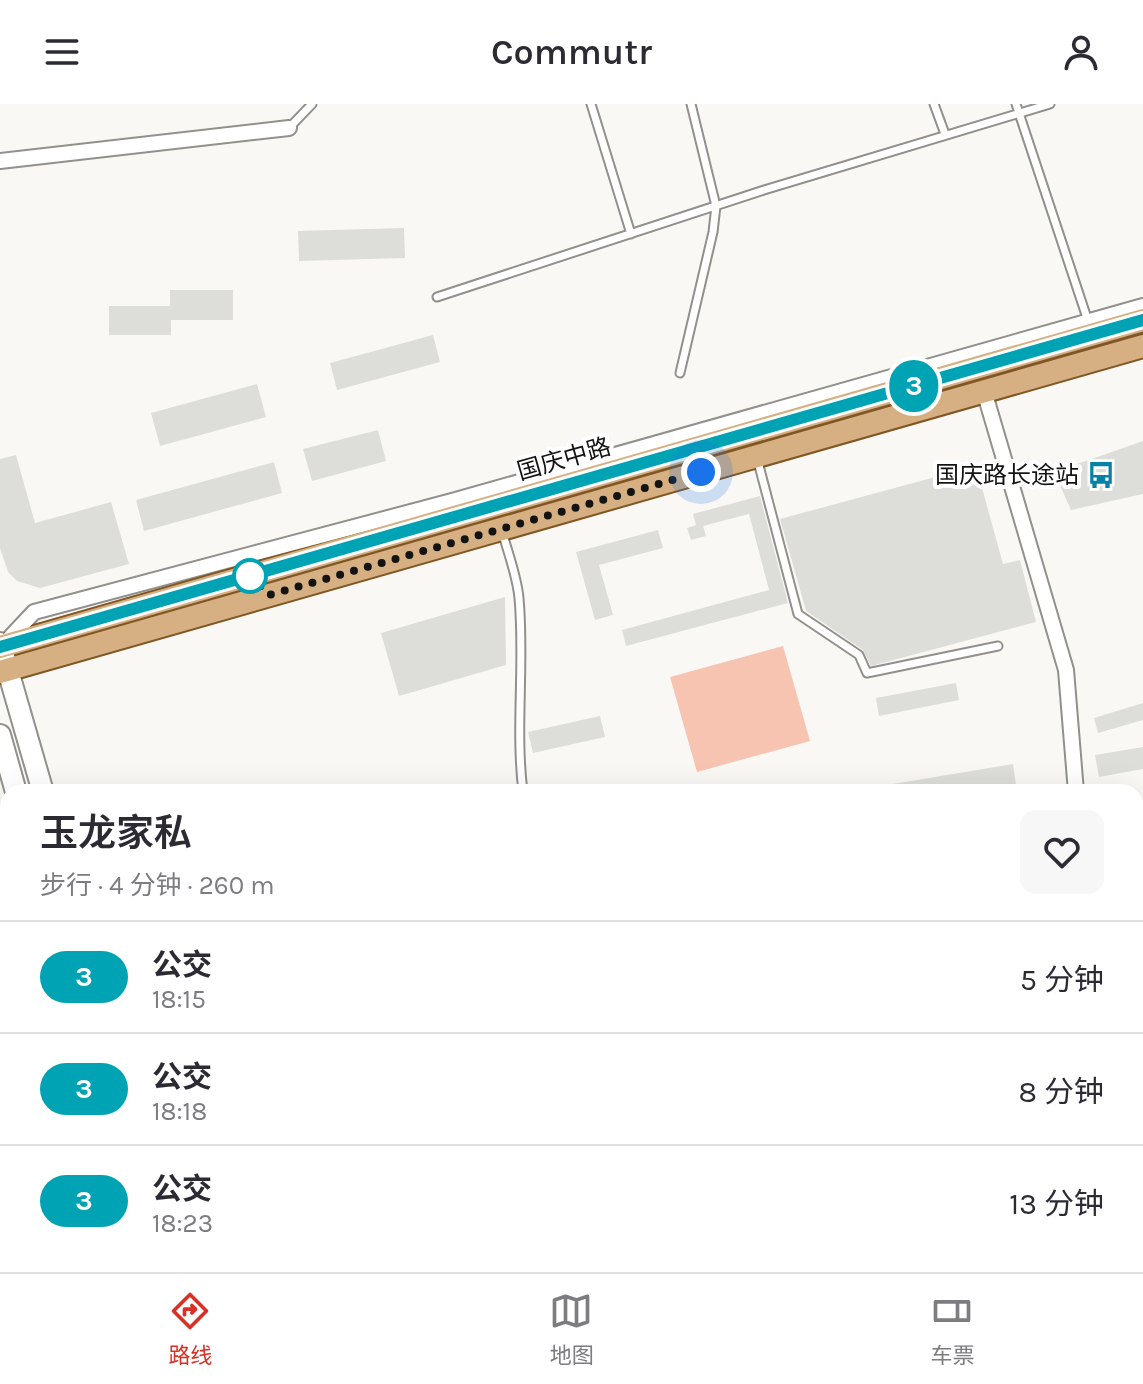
<!DOCTYPE html>
<html lang="zh">
<meta charset="utf-8">
<style>
:root{--surface:#fff;--page:#f7f7f7;--text:#2b2b33;--muted:#7c7c81;--line:#e1e1e2;--accent:#d93025}
body{margin:0;font-family:Karla,"Noto Sans SC",sans-serif;background:var(--page);color:var(--text);height:100vh;display:flex;flex-direction:column;font-size:30px;white-space:nowrap}
*{box-sizing:border-box;margin:0}
p{font-size:26px;color:var(--muted)}
.icon{flex:none;width:44px;height:44px;fill:none;stroke:currentColor;stroke-width:2;stroke-linecap:round;stroke-linejoin:round}
.map{position:relative;flex:1;overflow:hidden}
.drawer{position:absolute;left:0px;top:680px;width:1144px;height:488px;display:flex;flex-direction:column;background:var(--surface);border-radius:24px 24px 0 0;box-shadow:0 8px 32px #0002}
.drawer>*{flex:none}
.badge{padding:0 16px;border-radius:26px;font-size:28px;line-height:52px}
.you{position:absolute;width:40px;height:40px;margin:-20px;border:6px solid #fff;border-radius:50%;background:#1a73e8;box-shadow:0 0 0 12px #1a73e833}
.map>.badge{position:absolute;translate:-50% -50%;box-shadow:0 0 0 4px #fff}
.round{display:grid;place-items:center;flex:none;width:84px;height:84px;border-radius:16px;background:var(--page)}
.overview{display:flex;align-items:center;justify-content:space-between;height:136px;padding:0 40px}
h1{font-size:38px;font-weight:600;line-height:60px}
ul{padding:0;list-style:none}
li{display:flex;align-items:center;gap:24px;height:112px;padding:0 40px;border-top:2px solid var(--line)}
li div{flex:1}
li b{display:block;font-size:30px}
li em{font-style:normal}
li .badge{min-width:88px;font-weight:700;text-align:center}
header{display:flex;justify-content:space-between;align-items:center;height:104px;padding:0 40px;background:var(--surface);font-size:36px;font-weight:600}
.menu{display:flex;justify-content:space-around;align-items:center;height:112px;border-top:2px solid var(--line);background:var(--surface);font-size:22px;color:var(--muted)}
.menu a{display:grid;justify-items:center;gap:4px}
.menu .on{color:var(--accent)}
.map>svg:first-child{display:block}
</style>
<header><svg class="icon" aria-label="menu" viewBox="0 0 24 24"><path d="M4 6h16M4 12h16M4 18h16"/></svg>Commutr<svg class="icon" aria-label="person" viewBox="0 0 24 24"><circle cx="12" cy="8" r="4"/><path d="M4 21q1-7 8-7t8 7"/></svg></header>
<div class="map">
<svg width="1143" height="1168" viewBox="0 0 1143 1168">
<rect width="100%" height="100%" fill="#faf8f4"/>
<path fill="#f8c4b2" d="M783,542L810,637L697,668L670,573Z"/>
<path fill="#dddeda" d="M404,124L405,154L299,157L298,127Z
M170,186H233V216H171V231H109V202H170Z
M433,231L440,258L337,286L330,259Z
M257,280L266,313L160,342L151,309Z
M378,326L386,357L312,377L303,345Z
M1143,337V390L1071,406L1058,377L1063,365Z
M16,351L35,419L111,398L129,460L40,484L17,477L8,468L0,444V355Z
M274,358L282,389L144,427L136,396Z
M976,362L1003,460L1020,456L1036,518L871,562L863,546L806,507L780,415Z
M760,392L788,499L626,542L622,526L769,486L749,410L703,422L706,432L691,436L687,424L696,421L693,410Z
M658,426L663,444L599,461L613,511L595,516L576,448Z
M505,493L506,561L399,592L381,529Z
M956,579L959,596L879,612L876,594Z
M1143,599V616L1098,629L1094,614Z
M600,612L605,633L533,649L528,628Z
M1143,643V665L1099,673L1095,651Z
M1013,660L1016,681L977,688H876L875,683Z"/>
<g fill="none" stroke-linecap="round" stroke-linejoin="round">
<g stroke="#91908c" stroke-width="11">
<path id="service" d="M591,0L631,130
M934,0L945,30
M1016,0L1088,217
M289,24L312,0
M437,193L764,86L1050,0
M680,269L713,128L716,102L691,0
M757,354L798,510L859,551L867,569L998,542
M502,427C508,449 517,472 519,494C525,559 515,624 523,688"/>
</g>
<g stroke="#91908c" stroke-width="18">
<path id="minor" d="M0,57L289,24
M984,287L1066,566L1076,688
M3,541L34,508L452,397L1143,202
M1136,735H1143
M0,966L8,963
M1136,971L1143,972
M417,1160L419,1168
M544,1160L545,1168
M958,1160L959,1168
M805,1168L865,1160"/>
</g>
<g stroke="#91908c" stroke-width="24">
<path id="secondary" d="M0,539L43,688
M0,631L16,688
M149,1160L152,1168
M171,1160L173,1168"/>
</g>
<g stroke="#805724" stroke-width="26">
<path id="primary" d="M0,543L1143,216
M0,568L1143,242"/>
</g>
<use href="#service" stroke="#fff" stroke-width="7"/>
<use href="#minor" stroke="#fff" stroke-width="14"/>
<use href="#secondary" stroke="#fff" stroke-width="20"/>
<use href="#primary" stroke="#d6b082" stroke-width="22"/>
</g>
<g fill="none" stroke-linecap="round" stroke-linejoin="round">
<g stroke="#fff" stroke-width="18">
<path id="line" d="M0,543L1143,216"/>
</g>
<use href="#line" stroke="#00a3b4" stroke-width="12"/>
<path stroke="#131311" stroke-width="8" stroke-dasharray="0 14.4" d="M250,472L269,491L701,368"/>
</g>
<defs>
<g id="bus-bare" transform="scale(2.16)"><path d="M-5-6H5V4H4V6H2V4H-2V6H-4V4H-5ZM-3.5-4V0h7V-4ZM-3.5 1.2v1.5H-2V1.2ZM2 1.2v1.5H3.5V1.2Z" fill="#0782a7" stroke="#fff" stroke-width="2.5" paint-order="stroke"/></g>
</defs>
<g fill-rule="evenodd">
<use href="#bus-bare" x="1101" y="371"/>
</g>
<circle fill="#fff" stroke="#00a3b4" stroke-width="4" cx="250" cy="472" r="16"/>
<g text-anchor="middle" stroke-width="8" stroke-linejoin="round" paint-order="stroke">
<g font-size="24" fill="#131311" stroke="#fff">
<text transform="translate(564 355) rotate(-16)" y="8">国庆中路</text>
</g>
<g font-size="24" fill="#131311" stroke="#fff" text-anchor="end">
<text x="1079" y="379">国庆路长途站</text>
</g>
</g>
</svg>
<div class="you" style="left:701px;top:368px"></div>
<b class="badge" style="left:914px;top:282px;background:#00a3b4;color:#fff">3</b>
<section class="drawer">
<div class="overview"><div><h1>玉龙家私</h1><p>步行 · 4 分钟 · 260 m</p></div><a class="round"><svg class="icon" aria-label="heart" viewBox="0 0 24 24"><path d="M12 20l-8-8c-3-5 5-10 8-4 3-6 11-1 8 4z"/></svg></a></div>
<ul>
<li><span class="badge" style="background:#00a3b4;color:#fff">3</span><div><b>公交</b><p>18:15</p></div><em>5 分钟</em></li>
<li><span class="badge" style="background:#00a3b4;color:#fff">3</span><div><b>公交</b><p>18:18</p></div><em>8 分钟</em></li>
<li><span class="badge" style="background:#00a3b4;color:#fff">3</span><div><b>公交</b><p>18:23</p></div><em>13 分钟</em></li>
</ul>
</section>
</div>
<nav class="menu">
<a class="on"><svg class="icon" aria-label="directions" viewBox="0 0 24 24"><path d="M12 3l9 9-9 9-9-9zM9 14v-3h6M13 9l2 2-2 2"/></svg>路线</a>
<a><svg class="icon" aria-label="map" viewBox="0 0 24 24"><path d="M3 6l6-2 6 2 6-2v14l-6 2-6-2-6 2zM9 4v14M15 6v14"/></svg>地图</a>
<a><svg class="icon" aria-label="tickets" viewBox="0 0 24 24"><path d="M3 7h18v10H3zM15 7v10"/></svg>车票</a>
</nav>
